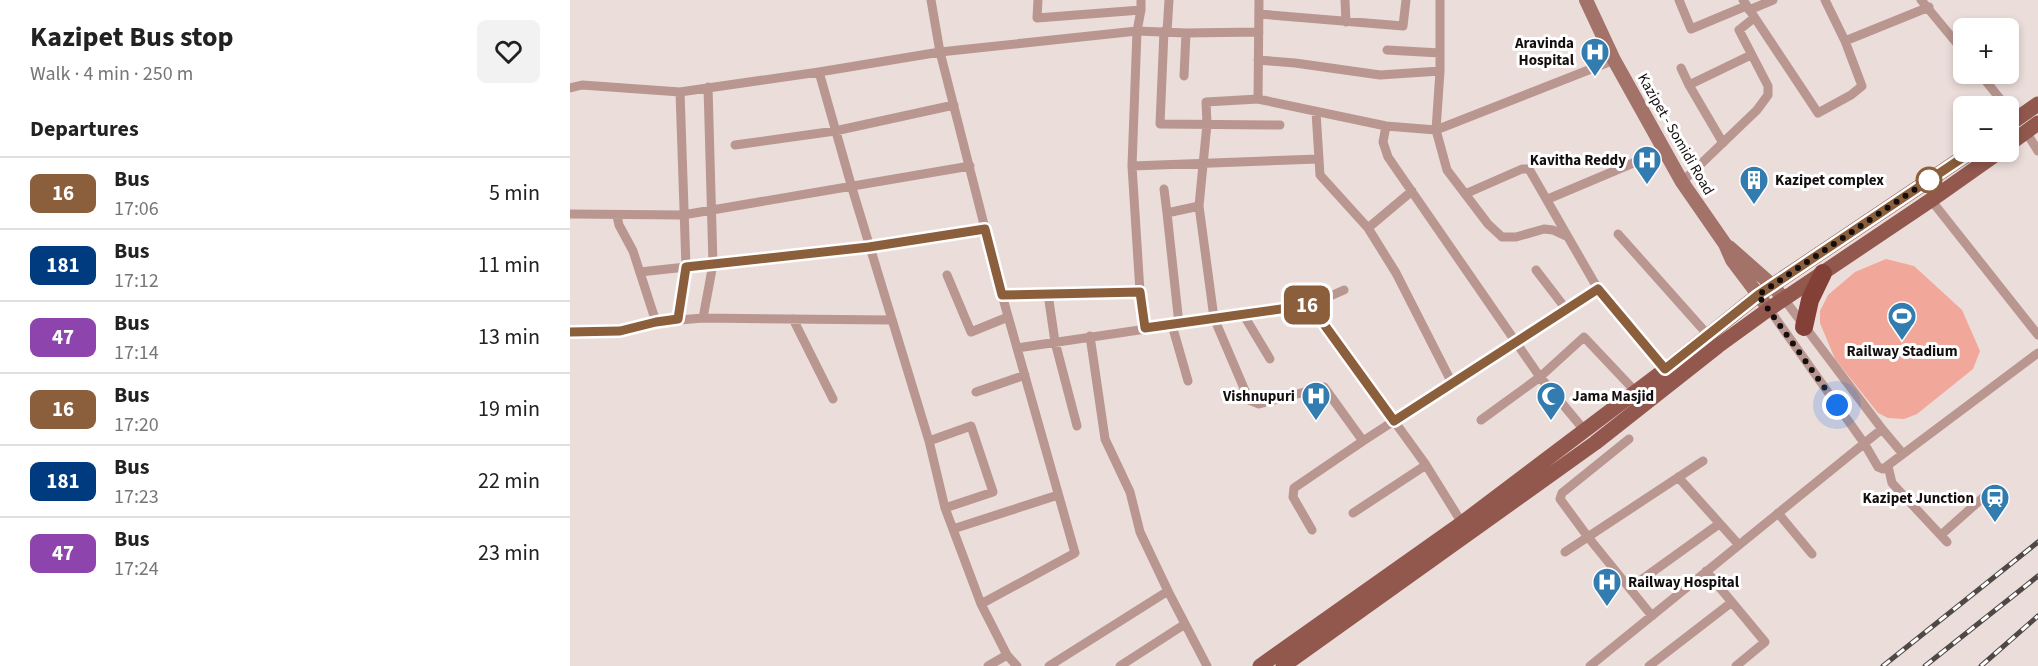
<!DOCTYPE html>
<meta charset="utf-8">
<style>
:root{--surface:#fff;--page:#f2f2f2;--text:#222;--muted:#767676;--line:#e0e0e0}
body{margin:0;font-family:"Source Sans 3",sans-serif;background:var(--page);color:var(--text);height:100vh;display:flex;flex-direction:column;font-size:22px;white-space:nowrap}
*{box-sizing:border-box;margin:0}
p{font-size:20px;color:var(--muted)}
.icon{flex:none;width:33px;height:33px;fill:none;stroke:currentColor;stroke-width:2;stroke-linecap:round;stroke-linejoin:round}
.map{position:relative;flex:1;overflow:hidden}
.panel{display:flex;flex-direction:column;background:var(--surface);width:570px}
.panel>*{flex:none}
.badge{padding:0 12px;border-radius:9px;font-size:21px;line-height:39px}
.tools{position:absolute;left:1383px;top:18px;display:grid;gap:12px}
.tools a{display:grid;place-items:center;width:66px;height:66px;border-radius:9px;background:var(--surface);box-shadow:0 3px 9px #0003;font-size:30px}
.you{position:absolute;width:30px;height:30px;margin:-15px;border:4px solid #fff;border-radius:50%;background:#1a73e8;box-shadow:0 0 0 9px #1a73e833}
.map>.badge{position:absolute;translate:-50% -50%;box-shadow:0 0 0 3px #fff}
h2{padding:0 30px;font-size:22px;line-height:54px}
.round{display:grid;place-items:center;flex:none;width:63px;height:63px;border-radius:9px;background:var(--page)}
.overview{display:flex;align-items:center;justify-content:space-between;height:102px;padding:0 30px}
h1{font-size:28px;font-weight:700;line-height:45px}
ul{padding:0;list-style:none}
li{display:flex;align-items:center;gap:18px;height:72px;padding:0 30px;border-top:2px solid var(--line)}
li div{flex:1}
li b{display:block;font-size:22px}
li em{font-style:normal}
li .badge{min-width:66px;font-weight:700;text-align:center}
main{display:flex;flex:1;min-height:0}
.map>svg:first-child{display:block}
</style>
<main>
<section class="panel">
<div class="overview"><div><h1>Kazipet Bus stop</h1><p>Walk · 4 min · 250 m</p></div><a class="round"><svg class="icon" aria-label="heart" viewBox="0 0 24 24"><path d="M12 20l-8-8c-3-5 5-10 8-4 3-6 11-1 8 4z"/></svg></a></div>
<h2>Departures</h2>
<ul>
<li><span class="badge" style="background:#8b5e3c;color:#fff">16</span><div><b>Bus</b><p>17:06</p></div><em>5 min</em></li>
<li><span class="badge" style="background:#003b80;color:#fff">181</span><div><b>Bus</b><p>17:12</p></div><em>11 min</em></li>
<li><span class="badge" style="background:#8e44ad;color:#fff">47</span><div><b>Bus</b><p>17:14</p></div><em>13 min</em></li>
<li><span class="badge" style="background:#8b5e3c;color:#fff">16</span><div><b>Bus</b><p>17:20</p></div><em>19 min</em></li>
<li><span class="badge" style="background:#003b80;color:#fff">181</span><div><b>Bus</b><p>17:23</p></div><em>22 min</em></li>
<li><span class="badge" style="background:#8e44ad;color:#fff">47</span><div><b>Bus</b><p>17:24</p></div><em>23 min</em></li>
</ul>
</section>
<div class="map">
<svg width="1468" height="666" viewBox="0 0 1468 666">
<rect width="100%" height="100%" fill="#ebddda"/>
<path fill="#f1a79a" d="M1316,259L1344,266L1392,310L1410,351L1403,369L1347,414L1334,419L1318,418L1308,413L1265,359L1250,323V311L1258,295L1285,272Z"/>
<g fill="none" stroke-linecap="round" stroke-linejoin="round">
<path stroke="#b99690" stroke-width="9" d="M361,0L370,52L432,295L505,553L411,604L437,655L447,666
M468,0L467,18L571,10
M689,0L688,99L816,126L866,130L1044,60
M775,0L776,22
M870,0V71L866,130L877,170L918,224L932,237H946L974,229L983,230L998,237L1028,289L1096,369
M1109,0L1121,29L1176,6
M1173,0L1248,113L1281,95L1292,86L1275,41L1255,0
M1351,0L1394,52
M1179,10L1203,0
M689,14L833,26L836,0
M594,31L590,124L710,125
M597,32L599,0
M1275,41L1359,7
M817,50L870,53
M688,60L725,63L810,75L870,71
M1111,68L1119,85L1153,143
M249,72L282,188L359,441L375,508L411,604
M1410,74L1436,106
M614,76L616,33
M1119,85L1181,55
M0,88L12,85L110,92L249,72L370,52L567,31L616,33L689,32
M688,99L636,102L637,124L629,206L644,318L679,400L689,404L754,387L793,441
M746,112L750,175L798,228L826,273L882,383
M816,126L813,142L818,157L970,377L1015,431
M1456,132L1468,151
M165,145L265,131L384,105
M562,166L567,31L571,10V0
M1112,182L1187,110L1198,95V86L1169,30L1184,18
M594,189L597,213
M895,194L952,169H959L998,237
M978,199L1094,150
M1361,200L1468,335
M0,214L113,215L400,166
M47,216L49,225L63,251L86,322L133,318L321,320
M798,228L842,191
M1048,234L1138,335
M966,270L996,309
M70,272L299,247L415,229
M377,275L401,332L438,317
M570,292L562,166L748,159
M478,294L485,342L507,426
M432,295L570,292L575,328
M1214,299L1312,429L1333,454
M740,305L856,465L892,523
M1199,309L1294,443L1308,467L1313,469L1468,353
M673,314L700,359
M133,318L143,264L138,87
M108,319L116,267L110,92
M223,319L263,399
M609,324L597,213L629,206
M602,325L618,381
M0,332L50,331L86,322
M520,336L535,439L560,492L570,532L598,591L637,666
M447,348L740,305L774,290
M406,392L455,375
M911,420L970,377L1014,337L1065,391
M1059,439L992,493L990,499L1018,537L1082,616
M359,441L401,426L423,492L375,508
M1318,466L1322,483L1377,542
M1108,477L1169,545
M783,513L856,465
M1208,513L1242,554
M383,529L488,495
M742,530L723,497L724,488L793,441L1028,289
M1371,535L1417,494
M995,552L1133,461
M1136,571L1195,642L1166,666
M1060,588L1149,524
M418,666L437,655
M479,666L598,591
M550,666L615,624
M1020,666L1312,429
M1079,666L1162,602"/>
<path stroke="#a37269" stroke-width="14" d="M1016,0L1044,60L1112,182L1155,244L1162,260L1199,309
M1159,247L1202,285L1214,299"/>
<path stroke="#92584e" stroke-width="15" d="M1438,125L1468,104
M1438,145L1468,123
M690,666L892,523L1096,369L1188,295L1401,152
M713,666L1025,443L1148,346L1199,309L1361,200L1429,152"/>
<path stroke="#834036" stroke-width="18" d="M1234,327L1240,300L1253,273"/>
<g stroke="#4f4846" stroke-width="5">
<path id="rail" d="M1313,666L1468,542
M1355,666L1468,576
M1411,666L1468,616"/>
</g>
<use href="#rail" stroke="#fff" stroke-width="3" stroke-dasharray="9" stroke-linecap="butt"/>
</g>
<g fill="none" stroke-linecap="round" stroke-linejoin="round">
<g stroke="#fff" stroke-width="14">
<path id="line" d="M0,332L50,331L86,322L108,319L116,267L299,247L415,229L432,295L570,292L575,328L740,305L824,421L1028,289L1095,369L1188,295L1401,152"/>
</g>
<use href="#line" stroke="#8b5e3c" stroke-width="9"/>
<path stroke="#140f0e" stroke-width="6" stroke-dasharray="0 10.8" d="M1267,405L1188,295L1359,180"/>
</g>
<defs>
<g id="hospital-pin" transform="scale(1.5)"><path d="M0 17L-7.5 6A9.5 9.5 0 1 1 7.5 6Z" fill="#327cb0" stroke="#fff"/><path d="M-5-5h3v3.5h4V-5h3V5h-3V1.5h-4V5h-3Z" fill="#fff"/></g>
<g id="building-pin" transform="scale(1.5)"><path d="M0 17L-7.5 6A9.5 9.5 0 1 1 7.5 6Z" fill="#327cb0" stroke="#fff"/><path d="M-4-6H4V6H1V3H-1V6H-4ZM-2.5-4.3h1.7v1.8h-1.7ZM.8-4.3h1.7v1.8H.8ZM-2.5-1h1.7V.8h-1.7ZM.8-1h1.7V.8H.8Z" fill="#fff"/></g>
<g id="stadium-pin" transform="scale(1.5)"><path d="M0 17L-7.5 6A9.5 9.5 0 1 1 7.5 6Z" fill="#327cb0" stroke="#fff"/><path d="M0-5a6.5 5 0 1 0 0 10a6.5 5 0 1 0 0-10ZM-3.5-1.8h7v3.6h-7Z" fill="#fff"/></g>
<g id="mosque-pin" transform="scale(1.5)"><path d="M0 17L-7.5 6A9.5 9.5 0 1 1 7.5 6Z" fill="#327cb0" stroke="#fff"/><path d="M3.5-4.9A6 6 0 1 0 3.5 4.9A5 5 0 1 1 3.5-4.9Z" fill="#fff"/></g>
<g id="station-pin" transform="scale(1.5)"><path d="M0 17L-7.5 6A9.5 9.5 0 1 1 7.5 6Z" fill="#327cb0" stroke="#fff"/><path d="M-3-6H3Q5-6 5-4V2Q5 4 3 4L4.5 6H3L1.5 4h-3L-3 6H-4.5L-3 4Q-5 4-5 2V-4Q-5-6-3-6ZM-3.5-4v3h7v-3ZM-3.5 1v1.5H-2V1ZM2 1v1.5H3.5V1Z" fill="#fff"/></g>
</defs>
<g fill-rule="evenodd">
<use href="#hospital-pin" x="1025" y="52"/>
<use href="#hospital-pin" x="1077" y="160"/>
<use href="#building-pin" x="1184" y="180"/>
<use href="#stadium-pin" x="1332" y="316"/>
<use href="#hospital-pin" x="746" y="396"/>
<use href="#mosque-pin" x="981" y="396"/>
<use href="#station-pin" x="1425" y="498"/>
<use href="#hospital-pin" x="1037" y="582"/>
</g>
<circle fill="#fff" stroke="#8b5e3c" stroke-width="3" cx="1359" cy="180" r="12"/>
<g text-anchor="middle" stroke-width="6" stroke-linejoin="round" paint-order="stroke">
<g font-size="15" font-weight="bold" fill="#140f0e" stroke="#fff" text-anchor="end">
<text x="1004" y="48">Aravinda<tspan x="1004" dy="17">Hospital</tspan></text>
<text x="1056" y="165">Kavitha Reddy</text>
<text x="1205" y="185" text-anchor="start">Kazipet complex</text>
<text x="1332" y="356" text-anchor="middle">Railway Stadium</text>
<text x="725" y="401">Vishnupuri</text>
<text x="1002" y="401" text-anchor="start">Jama Masjid</text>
<text x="1404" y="503">Kazipet Junction</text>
<text x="1058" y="587" text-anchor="start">Railway Hospital</text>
</g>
<g font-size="15" fill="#140f0e" stroke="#fff">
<text transform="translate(1106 134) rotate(60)" y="5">Kazipet - Somidi Road</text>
</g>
</g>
</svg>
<div class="tools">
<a>+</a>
<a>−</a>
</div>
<div class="you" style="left:1267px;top:405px"></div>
<b class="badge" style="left:737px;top:305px;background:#8b5e3c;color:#fff">16</b>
</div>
</main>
